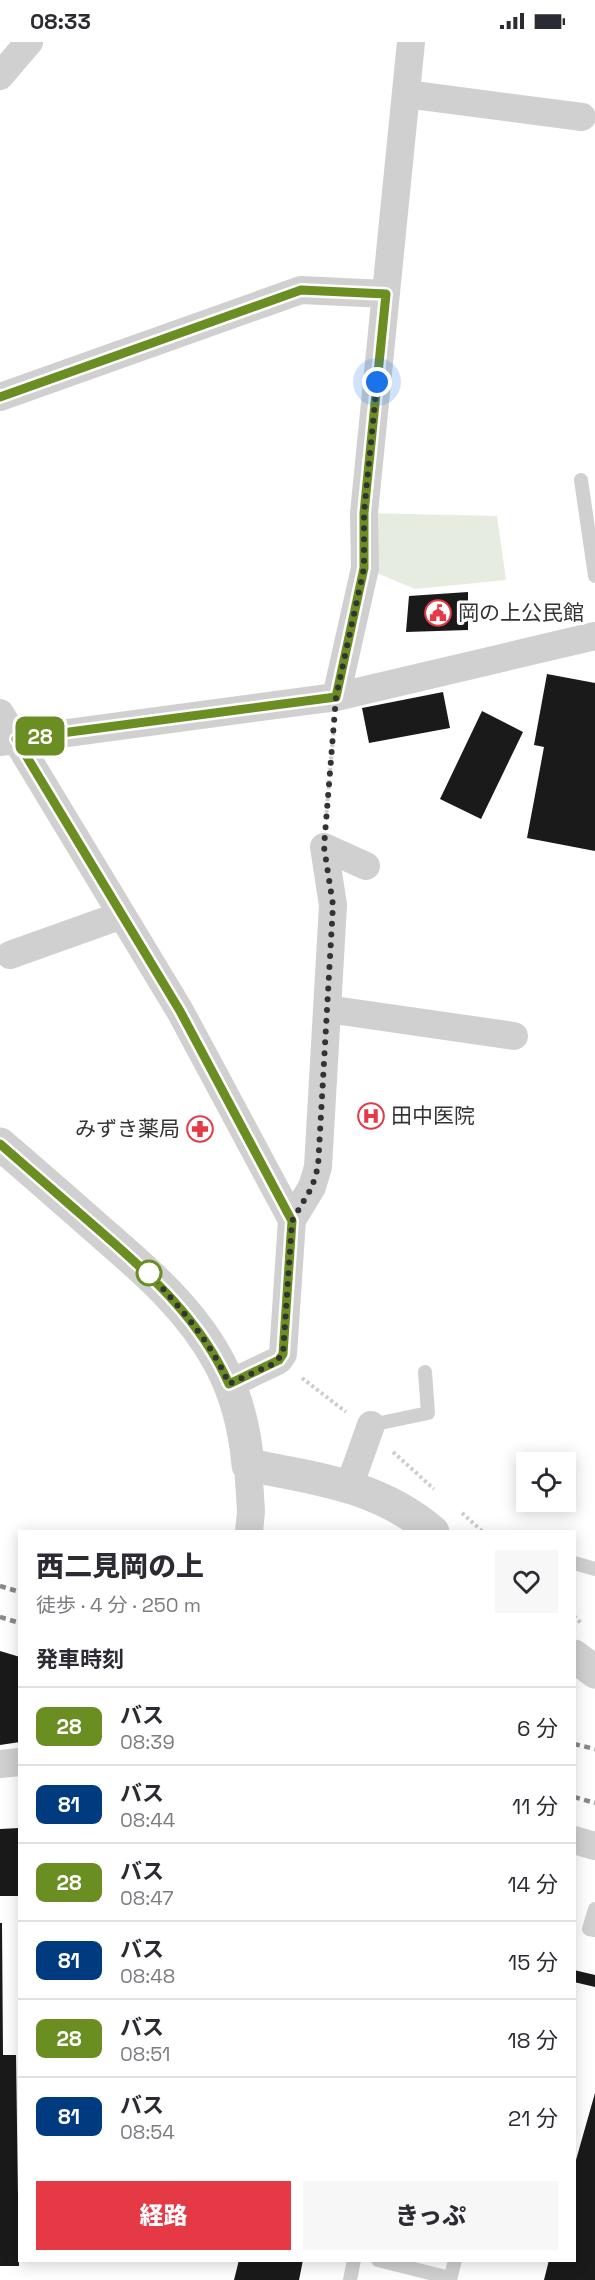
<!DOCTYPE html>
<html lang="ja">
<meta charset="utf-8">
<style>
:root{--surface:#fff;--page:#f7f7f7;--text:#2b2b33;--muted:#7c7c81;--line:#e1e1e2;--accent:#e63946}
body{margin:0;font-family:"Space Grotesk","Noto Sans JP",sans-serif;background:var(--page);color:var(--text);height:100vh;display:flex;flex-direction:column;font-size:22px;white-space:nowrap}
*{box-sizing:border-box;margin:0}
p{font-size:20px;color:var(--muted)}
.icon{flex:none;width:33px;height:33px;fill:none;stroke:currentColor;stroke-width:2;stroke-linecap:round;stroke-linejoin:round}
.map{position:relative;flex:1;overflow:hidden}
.side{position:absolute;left:18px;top:1488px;width:558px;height:732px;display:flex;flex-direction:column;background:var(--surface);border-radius:0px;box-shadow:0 3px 15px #0003}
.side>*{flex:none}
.badge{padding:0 12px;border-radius:9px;font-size:21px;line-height:39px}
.fabs{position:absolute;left:516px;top:1410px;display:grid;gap:12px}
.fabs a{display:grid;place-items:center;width:60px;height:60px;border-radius:0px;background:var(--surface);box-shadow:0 3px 15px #0003;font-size:30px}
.you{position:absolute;width:30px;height:30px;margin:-15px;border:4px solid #fff;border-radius:50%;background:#1a73e8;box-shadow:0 0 0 9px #1a73e833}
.map>.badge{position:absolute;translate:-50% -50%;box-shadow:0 0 0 3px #fff}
h2{padding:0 18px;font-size:22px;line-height:54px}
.round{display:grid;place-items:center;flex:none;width:63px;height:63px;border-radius:0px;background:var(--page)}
.summary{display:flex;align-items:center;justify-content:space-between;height:102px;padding:0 18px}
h1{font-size:28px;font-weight:800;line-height:45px}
.action{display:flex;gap:12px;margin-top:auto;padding:12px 18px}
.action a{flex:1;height:69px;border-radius:0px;background:var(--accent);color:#fff;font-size:24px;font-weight:800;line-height:69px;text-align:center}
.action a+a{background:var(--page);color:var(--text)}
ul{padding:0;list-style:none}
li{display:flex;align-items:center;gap:18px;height:78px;padding:0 18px;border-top:2px solid var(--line)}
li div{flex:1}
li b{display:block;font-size:22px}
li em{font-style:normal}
li .badge{min-width:66px;font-weight:700;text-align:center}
.status{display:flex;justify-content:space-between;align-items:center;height:42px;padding:0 30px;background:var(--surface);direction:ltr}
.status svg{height:16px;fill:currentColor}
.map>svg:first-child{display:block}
</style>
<div class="status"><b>08:33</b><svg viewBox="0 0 49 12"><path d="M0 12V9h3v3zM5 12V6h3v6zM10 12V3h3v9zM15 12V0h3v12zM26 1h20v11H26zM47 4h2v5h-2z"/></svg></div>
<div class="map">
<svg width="595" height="2238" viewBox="0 0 595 2238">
<rect width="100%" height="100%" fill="#fff"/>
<path fill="#e6ecdf" d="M364,471L497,474L506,538L415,547L365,526Z"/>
<path fill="#1a1a1a" d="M468,550V588L406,590L409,554Z
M547,632L595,641V809L527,796L544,705L534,703Z
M443,650L450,686L369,701L362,666Z
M482,669L523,690L481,777L440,757Z
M0,1609L20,1615V1700L0,1703Z
M20,1786V1854H0V1787Z
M0,1881H2L3,2013H16L19,2224H0Z
M574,1928L595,1933V1945L574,1940Z
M595,2051V2238H544L549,2218H574V2125Z
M239,2218H303L299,2238H234Z"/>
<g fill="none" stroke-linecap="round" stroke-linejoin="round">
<path stroke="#cdcdcd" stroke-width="4" stroke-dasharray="3 3" stroke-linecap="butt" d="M326,777L334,685
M302,1336L346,1370
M393,1410L434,1447
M462,1471L483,1490
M574,1574L582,1582"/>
<path stroke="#d0d0d0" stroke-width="14" d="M581,438L595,534
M371,1383L428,1371L425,1330
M574,1521L595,1527
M595,1867L589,1887L595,1888
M378,2218L450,2236
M350,2238L354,2218
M450,2238L455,2218"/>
<path stroke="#d0d0d0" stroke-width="28" d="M0,34L29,0
M406,52L582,75
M0,355L301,248L386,252
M336,655L365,526L364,471L411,0
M0,671L180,969L292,1178
M0,700L336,655L595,594
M324,805L366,824
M10,913L122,873
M327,967L514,994
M229,1342L273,1321L279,1318L283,1312L292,1178L312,1145L318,1125L333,863L324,805
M248,1423L251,1469L249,1490
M349,1445L371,1383
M0,1722L20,1720
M574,1798L595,1804"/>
<path stroke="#d0d0d0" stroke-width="33" d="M0,1102C34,1131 67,1160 101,1190C145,1228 192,1268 220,1322C236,1352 245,1389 248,1423C315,1436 380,1444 433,1490
M574,1614L595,1630"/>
<path stroke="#888" stroke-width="4.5" stroke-dasharray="6 4.5" stroke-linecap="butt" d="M0,1544L20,1550
M0,1575L20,1581
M574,1702L595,1707
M574,1755L595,1761"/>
</g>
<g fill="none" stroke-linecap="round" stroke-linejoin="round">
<g stroke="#fff" stroke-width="14">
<path id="line" d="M0,355L301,248L386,252L364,471V526L336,655L16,697L180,969L292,1179L283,1312L279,1318L229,1342C201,1279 152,1234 100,1189C67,1160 33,1131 0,1102"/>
</g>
<use href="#line" stroke="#6b8e23" stroke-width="9"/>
<path stroke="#333" stroke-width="6" stroke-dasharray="0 10.8" d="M149,1231C180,1266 210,1298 229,1342L273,1322L283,1312L292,1179L312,1145L318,1125L333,863L324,805L336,655L364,526V471L377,340"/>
</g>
<defs>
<g id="civic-ring" transform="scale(1.35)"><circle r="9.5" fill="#fff" stroke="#e63946" stroke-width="1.5"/><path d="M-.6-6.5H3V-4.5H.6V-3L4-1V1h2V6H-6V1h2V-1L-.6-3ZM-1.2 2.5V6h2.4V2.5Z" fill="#e63946"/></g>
<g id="hospital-ring" transform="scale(1.35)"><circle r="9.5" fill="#fff" stroke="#e63946" stroke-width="1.5"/><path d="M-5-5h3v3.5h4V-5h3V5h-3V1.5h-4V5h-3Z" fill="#e63946"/></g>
<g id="pharmacy-ring" transform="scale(1.35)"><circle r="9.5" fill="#fff" stroke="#e63946" stroke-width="1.5"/><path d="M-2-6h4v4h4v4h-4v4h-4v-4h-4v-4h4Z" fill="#e63946"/></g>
</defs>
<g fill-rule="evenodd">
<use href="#civic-ring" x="438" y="571"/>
<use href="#hospital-ring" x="371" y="1074"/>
<use href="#pharmacy-ring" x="200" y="1087"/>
</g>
<circle fill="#fff" stroke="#6b8e23" stroke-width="3" cx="149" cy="1231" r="12"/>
<g text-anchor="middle" stroke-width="6" stroke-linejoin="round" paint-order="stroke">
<g font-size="21" fill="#333" stroke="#fff" text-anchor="start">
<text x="458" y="578">岡の上公民館</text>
<text x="391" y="1081">田中医院</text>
<text x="180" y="1094" text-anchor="end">みずき薬局</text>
</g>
</g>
</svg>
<div class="fabs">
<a><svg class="icon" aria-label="locate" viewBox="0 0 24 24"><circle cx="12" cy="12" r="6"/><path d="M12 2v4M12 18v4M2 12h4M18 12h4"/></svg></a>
</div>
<div class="you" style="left:377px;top:340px"></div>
<b class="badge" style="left:40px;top:694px;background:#6b8e23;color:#fff">28</b>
<section class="side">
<div class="summary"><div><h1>西二見岡の上</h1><p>徒歩 · 4 分 · 250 m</p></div><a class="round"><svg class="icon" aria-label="heart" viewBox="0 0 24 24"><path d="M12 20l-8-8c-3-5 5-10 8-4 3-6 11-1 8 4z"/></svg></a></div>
<h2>発車時刻</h2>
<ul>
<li><span class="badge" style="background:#6b8e23;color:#fff">28</span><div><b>バス</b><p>08:39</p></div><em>6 分</em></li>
<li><span class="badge" style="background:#003b80;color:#fff">81</span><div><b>バス</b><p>08:44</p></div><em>11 分</em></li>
<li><span class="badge" style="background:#6b8e23;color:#fff">28</span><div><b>バス</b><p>08:47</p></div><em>14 分</em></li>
<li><span class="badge" style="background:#003b80;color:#fff">81</span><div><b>バス</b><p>08:48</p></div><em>15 分</em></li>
<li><span class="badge" style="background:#6b8e23;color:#fff">28</span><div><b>バス</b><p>08:51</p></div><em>18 分</em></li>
<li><span class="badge" style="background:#003b80;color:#fff">81</span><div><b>バス</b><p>08:54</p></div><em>21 分</em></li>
</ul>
<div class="action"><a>経路</a><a>きっぷ</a></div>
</section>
</div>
